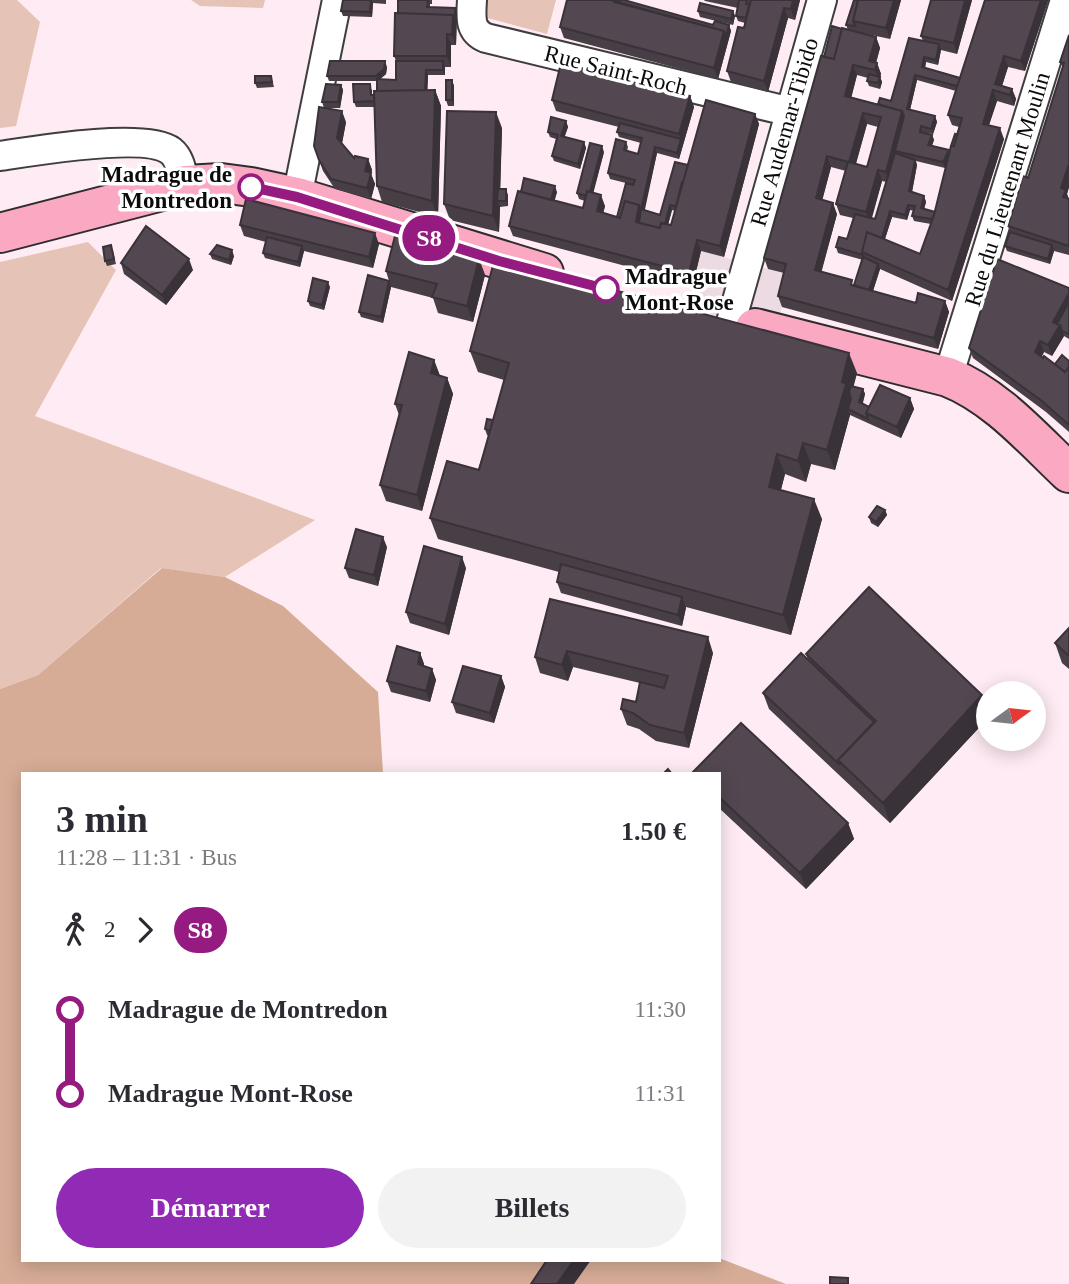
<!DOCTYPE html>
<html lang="fr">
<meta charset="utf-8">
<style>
:root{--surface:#fff;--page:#f2f2f3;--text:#2b2b33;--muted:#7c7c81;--accent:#912ab4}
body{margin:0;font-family:Georgia,serif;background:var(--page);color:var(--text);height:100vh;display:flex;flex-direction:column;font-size:26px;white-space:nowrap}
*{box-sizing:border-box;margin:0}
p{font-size:23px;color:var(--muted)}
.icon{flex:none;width:38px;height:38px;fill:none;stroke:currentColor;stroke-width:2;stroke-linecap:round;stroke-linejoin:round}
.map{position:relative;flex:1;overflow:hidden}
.panel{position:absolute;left:21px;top:772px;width:700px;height:490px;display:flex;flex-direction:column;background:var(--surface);border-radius:0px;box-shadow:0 4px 18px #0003}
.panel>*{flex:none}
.badge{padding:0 14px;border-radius:23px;font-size:24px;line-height:46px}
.needle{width:46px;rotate:75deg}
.buttons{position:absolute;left:976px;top:681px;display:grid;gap:14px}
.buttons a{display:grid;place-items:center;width:70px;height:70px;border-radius:50%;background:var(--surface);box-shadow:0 4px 18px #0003;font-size:35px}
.map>.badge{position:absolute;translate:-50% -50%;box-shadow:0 0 0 4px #fff}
.legs{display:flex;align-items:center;gap:10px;height:77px;padding:0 35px;font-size:23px}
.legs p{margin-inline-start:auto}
.headline{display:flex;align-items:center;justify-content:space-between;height:119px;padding:0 35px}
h1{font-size:38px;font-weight:700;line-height:52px}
.primary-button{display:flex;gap:14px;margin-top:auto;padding:14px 35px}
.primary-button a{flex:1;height:80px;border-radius:42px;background:var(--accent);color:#fff;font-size:28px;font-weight:700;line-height:80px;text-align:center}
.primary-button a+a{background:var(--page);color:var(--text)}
ul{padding:0 35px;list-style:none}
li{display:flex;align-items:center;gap:24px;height:84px;font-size:26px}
li i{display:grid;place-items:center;width:10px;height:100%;margin:0 9px;background:currentColor}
li i::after{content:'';width:18px;height:18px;margin:-9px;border:5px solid;border-radius:50%;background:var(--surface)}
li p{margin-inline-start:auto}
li:first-child i{background:linear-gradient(#0000 50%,currentColor 0)}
li:last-child i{background:linear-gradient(currentColor 50%,#0000 0)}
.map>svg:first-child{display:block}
</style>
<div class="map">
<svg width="1069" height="1284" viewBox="0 0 1069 1284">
<rect width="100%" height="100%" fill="#feebf3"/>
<path fill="#e6c3b7" d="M0,0H17L40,22L16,126L0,128Z
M191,0H265L263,8L200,6Z
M479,0H556L547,34L480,16Z
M88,242L116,270L35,416L315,520L225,577L161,568L38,675L0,689V262Z"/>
<path fill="#d6ac97" d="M162,568L225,577L283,606L378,692L383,773L23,774V1260H719V1258L786,1284H0V689L38,675Z"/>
<path fill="#eddbe3" d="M701,251L790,275L775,333L686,310Z"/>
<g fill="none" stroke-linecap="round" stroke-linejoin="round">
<g stroke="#3e3e3e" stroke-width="32">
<path id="street" d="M472,0C471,17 469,31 486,38L791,112
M0,156C33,151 146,132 171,151C181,159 182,174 185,185
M297,197L337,0
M731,322L822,0
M948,377L1065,0"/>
</g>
<g stroke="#2d2d2d" stroke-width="42">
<path id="secondary" d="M0,233L185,185L221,183L251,187L297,197L544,273
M755,328L948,377C996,396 1032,438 1069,473"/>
</g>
<use href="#street" stroke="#fff" stroke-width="28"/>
<use href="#secondary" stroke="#fba8c3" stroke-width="38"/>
</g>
<path fill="#473e46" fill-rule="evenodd" d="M343,0H386V4L373,3L372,17L343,16L341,11Z
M397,0H432V4H430V7L457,13L456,45H451V67H445V75H428L427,90H435L441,106L438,217L382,202L377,186L374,107H356L354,102L372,89V95H374L377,91V81H329L327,76L387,67L386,74L380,79L396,80V61L394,56L398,13V3Z
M704,0H800L795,20L788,18L768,92L731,82L727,71L745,23L738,21L736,16L738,8L705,1Z
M854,0H901L890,39L853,31L876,37L880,48L876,63H877L881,74L880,77L882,82L880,89L869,86L867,81L868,78L857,75L851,97L878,104L891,101L923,41L921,36L972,0L957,54L941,50L938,65L926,62L925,68L960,78L1048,1L1025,71L1008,67L1002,86L1012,89L1016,99L1014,106L997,101L989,125L1004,139L952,301L880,269L873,291L916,303L945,301L949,312L938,349L782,307L778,296L784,273L768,269L764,258L824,57L848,30L846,25ZM917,80L956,91L948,115L952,125L959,127L949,152L932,146L934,140L932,135L923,133L933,134L937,122L935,116L910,110ZM867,124L878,127L867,167L856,164ZM916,161L945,168L946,165L935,212L924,209L926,202L924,196L912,192L917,165ZM831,167L846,171L836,204L840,215L853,218L847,239L836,247L838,253L863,260L854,285L821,272L837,214L822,200ZM882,181L886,182L875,219L872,218ZM910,210L914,211L912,216L914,221L931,224L920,254L885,239L892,217L907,220Z
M698,11H733L735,16L733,25L700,17Z
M729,25L731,31L718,79L564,38L560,27Z
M1069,35V187L1067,194L1069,199V255L1054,251L1050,264L1007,251L1005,246L1010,232L1008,226L1028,178L1063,68L1060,62Z
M271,76L274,87L257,88L255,83Z
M452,80L454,86V106H448L446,100Z
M341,85L343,90L340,108H324L322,102Z
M690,96L694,107L679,159L657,153L644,210L660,215L688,165L755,114L759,124L724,257L701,251L693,284L513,236L509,226L521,192H557L554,201L583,208L585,201L579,199L577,193L604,152L593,192L605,206L603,213L617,217L626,183L610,179L608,173L626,142L628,147L627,151L638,154L641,143L619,137L617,132L619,127L556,111L552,100ZM672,210L675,211L671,225H668Z
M566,121L568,127L564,137L584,142L586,148L580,169L554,161L552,156L556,139L550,137L548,132Z
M346,122L342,143L354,158L368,159L372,170L371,174L375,184L371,199L335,189L323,171L314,146Z
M502,128L500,189L508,195V206L500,207L499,232L450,220L444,204Z
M240,225L379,244L373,268L304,251L300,267L265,258L263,253L266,242L244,236Z
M113,251L116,264L107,266L105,261Z
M210,254L234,256L231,265L212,259Z
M479,259L485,275L473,322L438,313L433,298L391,287L383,323L361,317L359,312L389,281L386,271Z
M121,263L193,270L166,305L124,274Z
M330,287L324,310L310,306L308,301Z
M1069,288V339L1064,336L1052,356L1044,352L1041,357L1055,364L1069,361V432L1046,412L973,358L969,348Z
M470,351L857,373L853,386L863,389L865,394L863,403L869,407L910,398L914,409L901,438L850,415L835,470L811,464L806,482L785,474L781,490L822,519L791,635L686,607L682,626L561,593L557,582L559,572L438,539L430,518L478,469L489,436L487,435L485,429L493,420L504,380L478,372Z
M434,360L440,376L447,378L453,394L422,511L386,501L380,485L399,415L395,404Z
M885,510L887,515L878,527L871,523L869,517Z
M387,547L378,586L349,578L345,568Z
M466,568L449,635L410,623L406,612Z
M550,599L713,653L689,748L656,741L639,729L627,725L621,709L636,701L640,683L573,667L568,681L540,673L535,657Z
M1069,628V669L1062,663L1055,643Z
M420,653L424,664V666L432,669L436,680L430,702L391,692L387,681Z
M806,654L989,713V717L890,823L769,709L763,693L808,660Z
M501,676L505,687L494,723L456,713L452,702Z
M741,723L848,823L854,839L806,889L719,808V774H693V772Z"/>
<path fill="#3a3239" d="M371,0L373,3L372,17L370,12Z
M793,0H800L795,20L791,9Z
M894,0H901L890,39L886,28Z
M965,0H972L957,54L954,43Z
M1041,0H1048V1L1025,71L1021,61Z
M455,8L457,13L456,45L452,35L453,15Z
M784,8L788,18L768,92L764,81Z
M733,11L735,16L733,25L731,19Z
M729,25L731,31L718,79L714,68L724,31Z
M447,34L451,45V67L447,56Z
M876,37L880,48L874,70L869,61Z
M939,44L941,50L938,65L936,60Z
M1004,56L1008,67L1000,92L995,84Z
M924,57L926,62L924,73L922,67Z
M385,61L387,67L386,74L378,81L376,76Z
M443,61L445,67V75L443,70Z
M877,63L881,74L880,77L882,82L880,89L878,83L879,81L875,70Z
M853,65L857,75L849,107L845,96Z
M426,70L428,75L427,106L425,100Z
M915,75L917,80L909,114L907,109Z
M452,80L454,86V106L452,100Z
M341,85L343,90L340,108L338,102Z
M1012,89L1016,99L1014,106L1010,95Z
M435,90L441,106L438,217L432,201Z
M993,90L997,101L986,134L983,124Z
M690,96L694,107L679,159L677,153L681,139L679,134Z
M342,111L346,122L341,149L337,138Z
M902,111L906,121L895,151L897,156L890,183L886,172Z
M496,112L502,128L500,201H497L500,207L499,232L493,216Z
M863,113L867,124L853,173L849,162Z
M755,114L759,124L724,257L720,246Z
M935,116L937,122L933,134L931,129Z
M566,121L568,127L563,142L561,136Z
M1000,128L1004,139L952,301L948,290Z
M932,135L934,140L930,150L928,145Z
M584,142L586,148L580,169L578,164Z
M602,146L604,152L591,202L589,197Z
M655,147L657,153L641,228L636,222L639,205Z
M949,150L951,156L945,168L943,162Z
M827,156L831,167L820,209L816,198Z
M368,159L372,170L371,174L375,184L371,199L367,188L365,171Z
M915,160L917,165L911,197L909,191Z
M1069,164V187L1067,194L1069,200L1067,208L1061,188Z
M878,170L882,181L870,223L866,212Z
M555,186L557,192L552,210L550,204Z
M506,189L508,195V206L506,201Z
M601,195L605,206L601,222L597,211Z
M924,196L926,202L923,213L921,208Z
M833,203L837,214L819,281L815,270Z
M670,205L672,210L664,239L662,234Z
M908,205L910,210L907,220L905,215Z
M890,211L892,217L882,248L880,242Z
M375,233L379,244L373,268L369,257Z
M697,240L701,251L693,284L689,273Z
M1052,245L1054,251L1050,264L1048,259Z
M302,246L304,251L300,267L298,262Z
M232,250L234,256L231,265L229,260Z
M189,259L193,270L166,305L162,295Z
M479,259L485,275L473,322L467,306Z
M878,264L880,269L870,300L868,294Z
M389,281L391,287L383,323L381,317Z
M328,282L330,287L324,310L322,305Z
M1069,293V312L1061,327L1064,336L1052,356L1048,345L1053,322Z
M945,301L949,312L938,349L934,338Z
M1040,341L1044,352L1039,363L1035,352Z
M849,353L857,373L851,397L853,404L848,409L850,415L835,470L827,450L842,382Z
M434,360L440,376L431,373Z
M447,378L453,394L422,511L417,495Z
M863,389L865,394L861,407L859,402Z
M910,398L914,409L901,438L897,427Z
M803,443L811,464L806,482L798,461Z
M777,454L785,474L776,507L769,487Z
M814,499L822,519L791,635L783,615Z
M885,510L887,515L878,527L876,522Z
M383,537L387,547L378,586L374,575Z
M462,557L466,568L449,635L445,624Z
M682,597L686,608L682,626L678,615Z
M708,637L713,653L689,748L684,733Z
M567,651L573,667L568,681L562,665Z
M420,653L424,664L422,675L418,664Z
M432,669L436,680L430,702L426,691Z
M501,676L505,687L494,723L490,713Z
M982,695L989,713V717L890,823L883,803Z
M848,823L854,839L806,889L800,873Z
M574,1260H591L574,1284H557Z"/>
<path fill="#534851" stroke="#3a3239" stroke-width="2" fill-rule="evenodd" d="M343,0H371L370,12L341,11Z
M398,0H428L427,7L455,8V20L453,15L398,13Z
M567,0H611L724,31L714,68L560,27Z
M614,0H624L713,25L715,21L729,25L726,36L724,31L614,2Z
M739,0H747L746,4H749L746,18L736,16Z
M751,0H793L791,9L784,8L764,81L727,71L738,27L744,28Z
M854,0H858L853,21L855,26L846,25Z
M858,0H894L886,28L853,21Z
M931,0H965L954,43L921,36Z
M985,0H1041L1021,61L1004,56L995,84L1012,89L1010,95L993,90L983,124L1000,128L948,290L862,252L867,232L920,254L934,215L951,146H954L962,118L948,115Z
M700,3L733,11L731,19L698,11Z
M395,13L453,15L452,35L447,34V56H394Z
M832,26L842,29L834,59L824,57Z
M842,28L876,37L869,61L877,63L875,70L853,65L845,96L902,111L886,172L878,170L866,212L836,204L848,162L827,156L816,198L833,203L815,270L852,280L851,285L916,303L918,293L945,301L934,338L778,296L786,264L764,258L821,56L834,59ZM863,113L881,117L867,167L849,162Z
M1069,35V164L1061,188L1066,190L1063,197L1069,199V246L1008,226L1023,176L1028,178L1064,63L1060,62Z
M909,38L939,44L936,60L924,57L922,67L960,78L957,86L915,75L907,109L935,116L931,129L921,126L920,132L932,135L928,145L949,150L943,162L895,151L904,116L902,111L878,104L880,98L891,101Z
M330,61H385L384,69L376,76H327Z
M396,61H443V70H426L425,90L377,91V79L396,80Z
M561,63L690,96L679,134L552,100Z
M869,74L880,77L878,83L867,81Z
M255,76H271L272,82L255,83Z
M446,80H452V100H446Z
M326,84L341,85L338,102H322Z
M353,84H370L371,95H374V101L354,102Z
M435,90L432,201L377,186L374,91Z
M706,100L755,114L720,246L697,240L689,273L509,226L518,191L583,208L587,191L601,195L597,211L620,218L625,201L639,205L636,222L660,228L661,223L671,225Z
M319,107L342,111L337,138L354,158L355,156L368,159L365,171L371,173L367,188L331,179L319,160L314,146Z
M447,111L496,112L493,216L444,204Z
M551,117L566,121L561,136L584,142L578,164L552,156L558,135L548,132Z
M620,123L681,139L677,153L655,147L641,210L639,205L625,201L620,218L617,217L626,183L633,185L635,180L608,173L616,139L626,142L624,150L638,154L642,138L617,132Z
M955,134L957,135L954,146H951Z
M590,143L602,146L590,192L587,191L586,196L577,193Z
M895,153L915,160L909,191L924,196L921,208L935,212L932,219L912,216L915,206L908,205L905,215L890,211L882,238L867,232L862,252L863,255L836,247L839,237L847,239L855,214L875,219Z
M675,162L688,165L683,182H682L676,206L670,205L665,224L661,223L660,228L639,223L641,209L660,215Z
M524,178L555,186L551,200L521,192Z
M498,189H506V201H497Z
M246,199L375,233L369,257L240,225Z
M146,226L189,259L162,295L121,263Z
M1010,232L1052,245L1048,259L1005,246Z
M395,236L479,259L467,306L432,297L437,284L386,271Z
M267,237L302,246L298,262L263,253Z
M111,245L114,259L105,261L103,247Z
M217,245L232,250L229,260L210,254Z
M863,257L878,264L869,290L854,285Z
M495,258L849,353L842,382L846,384L827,450L803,443L798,461L777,454L769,487L814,499L783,615L430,518L447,461L479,470L509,363L470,351Z
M997,259L1069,288V293L1053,322L1060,325L1048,345L1040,341L1035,352L1043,358L1044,356L1065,372L1069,367V425L1042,401L969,348Z
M368,275L389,281L381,317L359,312Z
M313,278L328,282L322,305L308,301Z
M1069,302V334L1062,331L1060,325L1057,324Z
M409,352L434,360L431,373L447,378L417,495L380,485L402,405L395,404Z
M1062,355L1069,361V367L1065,372L1055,364Z
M880,385L910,398L897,427L866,413Z
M851,386L863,389L859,402L869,407L866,413L868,419L848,409L851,399L849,392Z
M487,419L493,420L490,431L485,429Z
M877,506L885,510L876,522L869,517Z
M356,529L383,537L374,575L345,568Z
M424,546L462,557L445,624L406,612Z
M561,564L682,597L678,615L557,582Z
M869,587L982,695L883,803L838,760L876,721L806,654Z
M550,599L708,637L684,733L650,725L633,713L621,709L623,699L636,702L640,682L664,688L668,676L567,651L562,665L535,657Z
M1069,628V656L1055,643Z
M397,646L420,653L418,664L432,669L426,691L387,681Z
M801,653L874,722L838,760L840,765L763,693Z
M463,666L501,676L490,713L452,702Z
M741,723L848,823L800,873L719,797V774H694L693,772Z
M668,769L672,774H663Z
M547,1260H574L557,1284H531Z
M830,1277L848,1278V1284H830Z"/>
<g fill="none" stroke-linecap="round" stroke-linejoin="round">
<g stroke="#fff" stroke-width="16">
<path id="line-1" d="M251,187L297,197L499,261L606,289"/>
</g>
<use href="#line-1" stroke="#951b81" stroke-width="10"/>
</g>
<g fill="#fff" stroke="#951b81" stroke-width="3.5">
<circle cx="251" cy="187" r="12"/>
<circle cx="606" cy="289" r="12"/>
</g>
<g text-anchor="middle" stroke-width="7" stroke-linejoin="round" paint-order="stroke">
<g font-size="23" fill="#0b0b0b" stroke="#fff">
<text transform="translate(616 70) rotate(14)" y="8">Rue Saint-Roch</text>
<text transform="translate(784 132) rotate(-74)" y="8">Rue Audemar-Tibido</text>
<text transform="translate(1007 189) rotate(-73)" y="8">Rue du Lieutenant Moulin</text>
</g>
<g font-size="23" font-weight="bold" fill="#0b0b0b" stroke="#fff" text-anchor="end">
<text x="232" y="182">Madrague de<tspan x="232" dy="26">Montredon</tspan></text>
<text x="625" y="284" text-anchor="start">Madrague<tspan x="625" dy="26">Mont-Rose</tspan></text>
</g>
</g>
</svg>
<div class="buttons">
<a><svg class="needle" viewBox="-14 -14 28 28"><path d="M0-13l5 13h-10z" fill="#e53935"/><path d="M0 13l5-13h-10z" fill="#7c7c81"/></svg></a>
</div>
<b class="badge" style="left:429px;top:238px;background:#951b81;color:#fff">S8</b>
<section class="panel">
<div class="headline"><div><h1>3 min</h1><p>11:28 – 11:31 · Bus</p></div><b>1.50 €</b></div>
<div class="legs"><svg class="icon" aria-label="walk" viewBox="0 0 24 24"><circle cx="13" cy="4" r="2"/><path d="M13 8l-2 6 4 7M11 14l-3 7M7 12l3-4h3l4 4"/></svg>2<svg class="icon" aria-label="forward" viewBox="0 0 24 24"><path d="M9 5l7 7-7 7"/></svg><b class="badge" style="background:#951b81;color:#fff">S8</b></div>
<ul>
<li><i style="color:#951b81"></i><b>Madrague de Montredon</b><p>11:30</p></li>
<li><i style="color:#951b81"></i><b>Madrague Mont-Rose</b><p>11:31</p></li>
</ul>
<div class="primary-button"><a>Démarrer</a><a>Billets</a></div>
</section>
</div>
